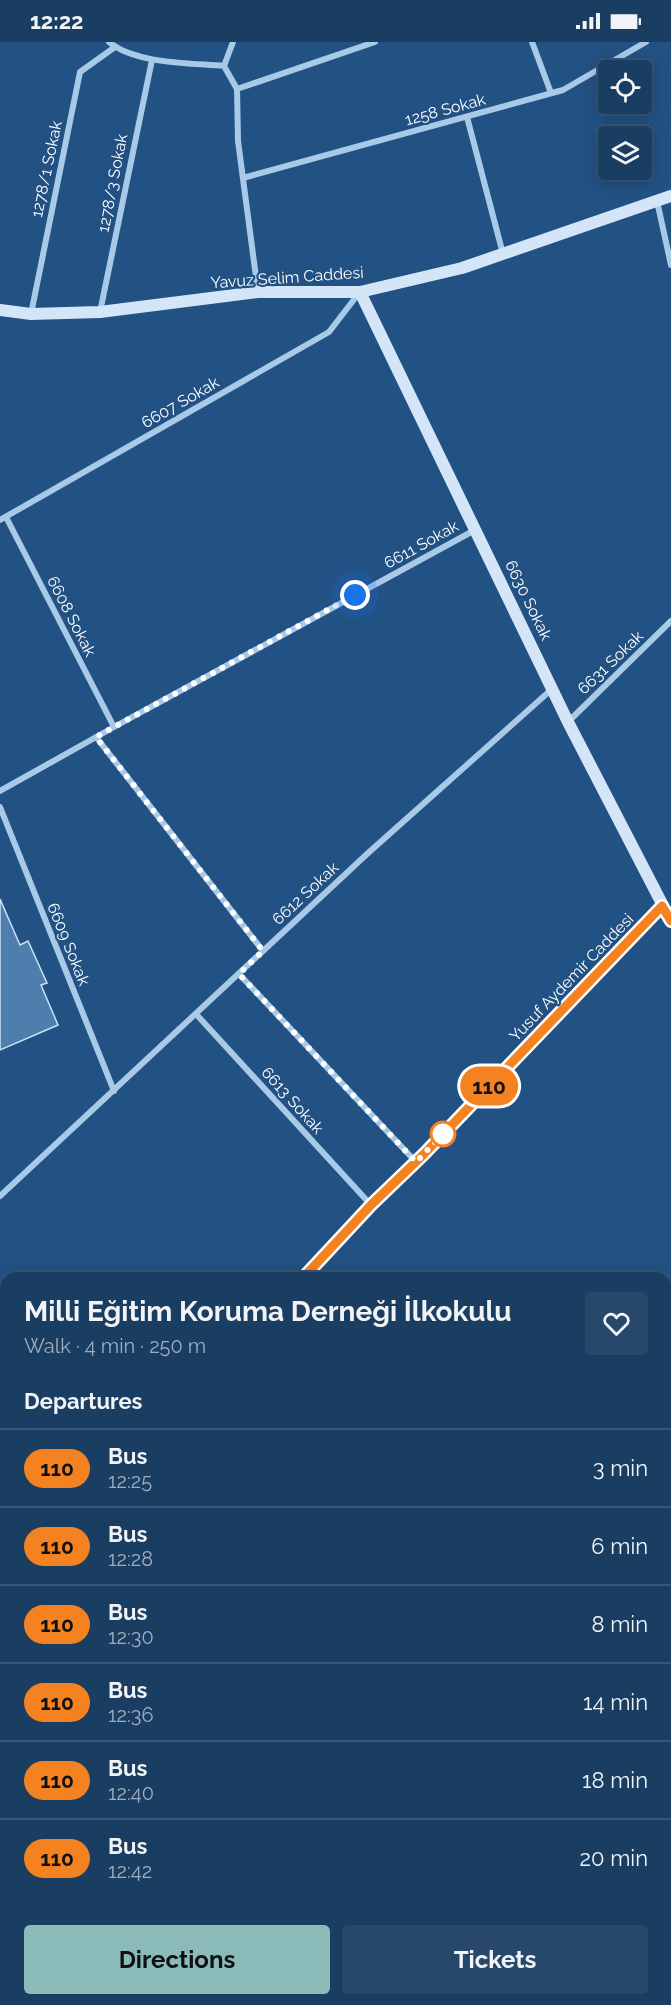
<!DOCTYPE html>
<meta charset="utf-8">
<style>
:root{--surface:#1a3d62;--page:#27486b;--text:#f1f3f6;--muted:#9faebe;--line:#385677;--accent:#8bbbb9}
body{margin:0;font-family:Raleway,sans-serif;background:var(--page);color:var(--text);height:100vh;display:flex;flex-direction:column;font-size:22px;white-space:nowrap}
*{box-sizing:border-box;margin:0}
p{font-size:20px;color:var(--muted)}
.icon{flex:none;width:33px;height:33px;fill:none;stroke:currentColor;stroke-width:2;stroke-linecap:round;stroke-linejoin:round}
.map{position:relative;flex:1;overflow:hidden}
.drawer{position:absolute;left:0px;top:1230px;width:672px;height:734px;display:flex;flex-direction:column;background:var(--surface);border-radius:18px 18px 0 0;box-shadow:0 3px 15px #0003,0 0 0 2px var(--line)}
.drawer>*{flex:none}
.badge{padding:0 12px;border-radius:20px;font-size:21px;line-height:39px}
.fabs{position:absolute;left:598px;top:18px;display:grid;gap:12px}
.fabs a{display:grid;place-items:center;width:54px;height:54px;border-radius:6px;background:var(--surface);box-shadow:0 3px 15px #0003,0 0 0 2px var(--line);font-size:30px}
.you{position:absolute;width:30px;height:30px;margin:-15px;border:4px solid #fff;border-radius:50%;background:#1a73e8;box-shadow:0 0 0 9px #1a73e833}
.map>.badge{position:absolute;translate:-50% -50%;box-shadow:0 0 0 3px #fff}
h2{padding:0 24px;font-size:22px;line-height:54px}
.round{display:grid;place-items:center;flex:none;width:63px;height:63px;border-radius:6px;background:var(--page)}
.summary{display:flex;align-items:center;justify-content:space-between;height:102px;padding:0 24px}
h1{font-size:28px;font-weight:700;line-height:45px}
.action{display:flex;gap:12px;margin-top:auto;padding:12px 24px}
.action a{flex:1;height:69px;border-radius:6px;background:var(--accent);color:#111;font-size:24px;font-weight:700;line-height:69px;text-align:center}
.action a+a{background:var(--page);color:var(--text)}
ul{padding:0;list-style:none}
li{display:flex;align-items:center;gap:18px;height:78px;padding:0 24px;border-top:2px solid var(--line)}
li div{flex:1}
li b{display:block;font-size:22px}
li em{font-style:normal}
li .badge{min-width:66px;font-weight:700;text-align:center}
.status{display:flex;justify-content:space-between;align-items:center;height:42px;padding:0 30px;background:var(--surface);direction:ltr}
.status svg{height:16px;fill:currentColor}
.map>svg:first-child{display:block}
</style>
<div class="status"><b>12:22</b><svg viewBox="0 0 49 12"><path d="M0 12V9h3v3zM5 12V6h3v6zM10 12V3h3v9zM15 12V0h3v12zM26 1h20v11H26zM47 4h2v5h-2z"/></svg></div>
<div class="map">
<svg width="671" height="1963" viewBox="0 0 671 1963">
<rect width="100%" height="100%" fill="#225183"/>
<path fill="#4e7ead" stroke="#cde2f6" stroke-width="1.5" d="M0,857L20,903L28,899L47,941L41,943L58,983L0,1008Z"/>
<g fill="none" stroke-linecap="round" stroke-linejoin="round">
<path stroke="#a9c9e8" stroke-width="4" stroke-dasharray="3 4.5" stroke-linecap="butt" d="M0,1913L6,1927
M20,1958L22,1963"/>
<path stroke="#a9c9e8" stroke-width="6" d="M109,0C135,22 191,21 224,24L233,0
M532,0L551,51
M224,24L237,47L238,99L258,250
M237,47L375,0
M467,75L503,212
M243,136L563,48L646,0
M657,159L671,223
M100,270L152,18
M31,272L80,30L115,5
M6,475L114,685
M0,478L329,290L359,251
M569,679L671,579
M96,695L263,909
M0,749L114,685L475,488
M0,765L114,1049
M239,932L416,1120
M196,972L371,1163
M0,1154L367,812L552,647
M666,1266L671,1260
M0,1381L6,1394
M666,1603L671,1598
M666,1794L671,1800
M666,1842L671,1838
M247,1958L249,1963
M490,1963L497,1958"/>
<path stroke="#d4e5f7" stroke-width="12" d="M360,250L568,680L671,879
M0,268L31,272L100,270L258,250H360L462,226L671,154
M303,1236L371,1163L433,1103L662,864
M0,1531L6,1526"/>
</g>
<g fill="none" stroke-linecap="round" stroke-linejoin="round">
<g stroke="#fff" stroke-width="14">
<path id="line" d="M303,1236L371,1163L424,1112L662,864L671,879"/>
</g>
<use href="#line" stroke="#f58220" stroke-width="9"/>
<path stroke="#fff" stroke-width="6" stroke-dasharray="0 10.8" d="M355,553L96,695L263,909L239,932L416,1120L443,1092"/>
</g>
<circle fill="#fff" stroke="#f58220" stroke-width="3" cx="443" cy="1092" r="12"/>
<g text-anchor="middle" stroke-width="4.5" stroke-linejoin="round" paint-order="stroke">
<g font-size="16" fill="#fff" stroke="#225183">
<text transform="translate(445 67) rotate(-15)" y="6">1258 Sokak</text>
<text transform="translate(46 127) rotate(-78)" y="6">1278/1 Sokak</text>
<text transform="translate(112 141) rotate(-79)" y="6">1278/3 Sokak</text>
<text transform="translate(287 235) rotate(-4)" y="6">Yavuz Selim Caddesi</text>
<text transform="translate(180 360) rotate(-30)" y="6">6607 Sokak</text>
<text transform="translate(421 502) rotate(-29)" y="6">6611 Sokak</text>
<text transform="translate(529 558) rotate(64)" y="6">6630 Sokak</text>
<text transform="translate(72 574) rotate(63)" y="6">6608 Sokak</text>
<text transform="translate(610 620) rotate(-44)" y="6">6631 Sokak</text>
<text transform="translate(305 851) rotate(-43)" y="6">6612 Sokak</text>
<text transform="translate(69 902) rotate(68)" y="6">6609 Sokak</text>
<text transform="translate(571 935) rotate(-46)" y="6">Yusuf Aydemir Caddesi</text>
<text transform="translate(293 1058) rotate(48)" y="6">6613 Sokak</text>
</g>
</g>
</svg>
<div class="fabs">
<a><svg class="icon" aria-label="locate" viewBox="0 0 24 24"><circle cx="12" cy="12" r="6"/><path d="M12 2v4M12 18v4M2 12h4M18 12h4"/></svg></a>
<a><svg class="icon" aria-label="layers" viewBox="0 0 24 24"><path d="M12 4l9 5-9 5-9-5zM3 14l9 5 9-5"/></svg></a>
</div>
<div class="you" style="left:355px;top:553px"></div>
<b class="badge" style="left:489px;top:1044px;background:#f58220;color:#111">110</b>
<section class="drawer">
<div class="summary"><div><h1>Milli Eğitim Koruma Derneği İlkokulu</h1><p>Walk · 4 min · 250 m</p></div><a class="round"><svg class="icon" aria-label="heart" viewBox="0 0 24 24"><path d="M12 20l-8-8c-3-5 5-10 8-4 3-6 11-1 8 4z"/></svg></a></div>
<h2>Departures</h2>
<ul>
<li><span class="badge" style="background:#f58220;color:#111">110</span><div><b>Bus</b><p>12:25</p></div><em>3 min</em></li>
<li><span class="badge" style="background:#f58220;color:#111">110</span><div><b>Bus</b><p>12:28</p></div><em>6 min</em></li>
<li><span class="badge" style="background:#f58220;color:#111">110</span><div><b>Bus</b><p>12:30</p></div><em>8 min</em></li>
<li><span class="badge" style="background:#f58220;color:#111">110</span><div><b>Bus</b><p>12:36</p></div><em>14 min</em></li>
<li><span class="badge" style="background:#f58220;color:#111">110</span><div><b>Bus</b><p>12:40</p></div><em>18 min</em></li>
<li><span class="badge" style="background:#f58220;color:#111">110</span><div><b>Bus</b><p>12:42</p></div><em>20 min</em></li>
</ul>
<div class="action"><a>Directions</a><a>Tickets</a></div>
</section>
</div>
